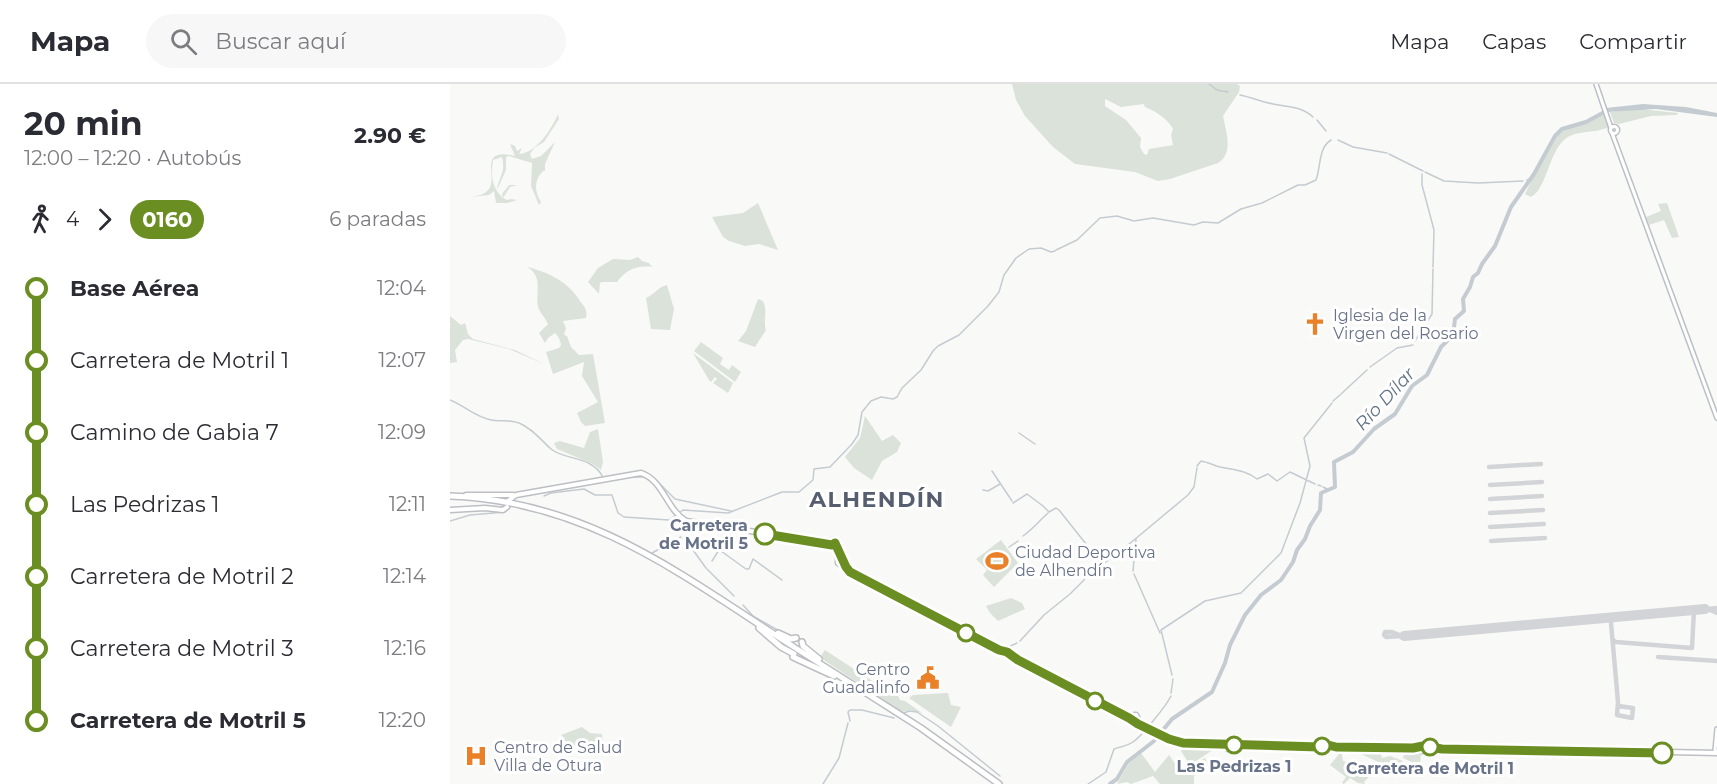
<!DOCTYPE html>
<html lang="es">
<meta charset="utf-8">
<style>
:root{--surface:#fff;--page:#f7f7f7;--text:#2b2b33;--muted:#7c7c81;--line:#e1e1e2}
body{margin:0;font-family:Montserrat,sans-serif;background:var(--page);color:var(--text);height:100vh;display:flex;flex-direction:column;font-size:22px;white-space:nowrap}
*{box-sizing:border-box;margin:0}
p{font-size:20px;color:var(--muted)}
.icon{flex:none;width:33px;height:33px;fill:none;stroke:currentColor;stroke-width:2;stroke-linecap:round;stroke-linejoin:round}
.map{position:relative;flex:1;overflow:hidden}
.drawer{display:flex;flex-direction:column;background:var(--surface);width:450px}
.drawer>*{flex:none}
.badge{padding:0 12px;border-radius:20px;font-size:21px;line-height:39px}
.map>.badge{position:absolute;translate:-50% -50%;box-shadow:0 0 0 3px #fff}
.legs{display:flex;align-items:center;gap:9px;height:66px;padding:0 24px;font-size:20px}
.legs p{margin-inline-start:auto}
.head{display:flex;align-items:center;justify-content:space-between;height:102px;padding:0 24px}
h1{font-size:33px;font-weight:700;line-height:45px}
ul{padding:0 24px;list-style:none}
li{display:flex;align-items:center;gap:21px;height:72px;font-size:22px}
li i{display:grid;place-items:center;width:9px;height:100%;margin:0 8px;background:currentColor}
li i::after{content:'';width:15px;height:15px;margin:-8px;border:4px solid;border-radius:50%;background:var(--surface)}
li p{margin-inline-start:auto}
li:first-child i{background:linear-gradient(#0000 50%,currentColor 0)}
li:last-child i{background:linear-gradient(currentColor 50%,#0000 0)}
header{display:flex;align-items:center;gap:36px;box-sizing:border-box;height:84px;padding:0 30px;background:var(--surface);border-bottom:2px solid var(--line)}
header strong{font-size:28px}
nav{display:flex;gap:33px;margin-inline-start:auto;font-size:21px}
.search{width:420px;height:54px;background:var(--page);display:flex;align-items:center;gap:15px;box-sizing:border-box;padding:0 21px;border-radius:33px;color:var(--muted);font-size:22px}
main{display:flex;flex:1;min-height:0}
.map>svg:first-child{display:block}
</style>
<header>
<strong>Mapa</strong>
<div class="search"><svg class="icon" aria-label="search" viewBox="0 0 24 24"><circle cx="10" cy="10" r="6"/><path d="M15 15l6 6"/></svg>Buscar aquí</div>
<nav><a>Mapa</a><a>Capas</a><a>Compartir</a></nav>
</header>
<main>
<section class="drawer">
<div class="head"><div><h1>20 min</h1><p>12:00 – 12:20 · Autobús</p></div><b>2.90 €</b></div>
<div class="legs"><svg class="icon" aria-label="walk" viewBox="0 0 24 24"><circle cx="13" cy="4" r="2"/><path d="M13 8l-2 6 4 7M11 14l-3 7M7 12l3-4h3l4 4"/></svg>4<svg class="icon" aria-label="forward" viewBox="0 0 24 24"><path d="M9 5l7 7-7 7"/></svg><b class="badge" style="background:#6b8e23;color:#fff">0160</b><p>6 paradas</p></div>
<ul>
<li><i style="color:#6b8e23"></i><b>Base Aérea</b><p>12:04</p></li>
<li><i style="color:#6b8e23"></i><span>Carretera de Motril 1</span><p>12:07</p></li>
<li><i style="color:#6b8e23"></i><span>Camino de Gabia 7</span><p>12:09</p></li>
<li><i style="color:#6b8e23"></i><span>Las Pedrizas 1</span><p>12:11</p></li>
<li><i style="color:#6b8e23"></i><span>Carretera de Motril 2</span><p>12:14</p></li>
<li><i style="color:#6b8e23"></i><span>Carretera de Motril 3</span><p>12:16</p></li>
<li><i style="color:#6b8e23"></i><b>Carretera de Motril 5</b><p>12:20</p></li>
</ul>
</section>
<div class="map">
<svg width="1267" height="700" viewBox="0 0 1267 700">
<rect width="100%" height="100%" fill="#f9faf8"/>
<path fill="#dae2d9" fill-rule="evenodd" d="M562,0H787L790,2L789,8L773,32C776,48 784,69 768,79L720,95L708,97L685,88L625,80L603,63L575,32L566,16ZM655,15L671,23L694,20L695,23C705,27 717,34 723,45L721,51L723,61L699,65L697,71L694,70L690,63L691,54L676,36L655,22Z
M1190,25L1228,29L1227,31L1201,32L1169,40L1164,39L1160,28Z
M1154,29L1159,43C1145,50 1127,45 1114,56C1099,69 1096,106 1081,113L1075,110L1089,81L1110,48Z
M108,30L109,35L94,58L84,64L80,70L82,75L91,72L105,58L95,80V87H93C84,96 84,107 91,118L89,121L81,102L82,79L59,72L56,73V86L47,106C49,91 56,89 52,73L43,76C41,91 41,103 53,114L52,110L59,101H67L60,103L53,114L57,116L61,115L67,116L57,119H46L44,107L39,111L21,113C27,112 34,111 39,105C48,93 27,63 65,72L60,60L65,62L67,67L72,64L69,70C87,69 102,44 108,30Z
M308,119L328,166L309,160L295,162L279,157L273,153L262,133L293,129Z
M1217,119L1229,153L1222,154L1214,136L1199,141L1196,133L1211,127L1208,120Z
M188,173L192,177L199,179L202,183C186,181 176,186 167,198H152L150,199L149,210L138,198L148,184L163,175L180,176Z
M77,183C95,187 117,197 128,214C133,222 138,224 136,234L113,237L116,244L114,251L117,252L121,263L129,271L143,270L155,339L135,342L131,338L127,329L148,318L132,292L134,278L103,290L96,268L109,264L111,261L109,254L105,249L98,254L95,259L89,249L98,240C95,234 90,228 88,223C85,209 94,193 77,183Z
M217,201L224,225L220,246L201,245L196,214C205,210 208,203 217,201Z
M308,215L313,217C318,227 313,236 316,246L305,263L288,257L296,247Z
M0,232L11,241L15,239L18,250L23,255L65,266L96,281L59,265L18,255L13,256L5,266L7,278L0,279Z
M251,258L273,274L270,280L279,286L282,281L291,288L285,298L244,267Z
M243,269L283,299L278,309L263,299L267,295L265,293L261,298L259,296Z
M415,332L432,357L443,351L451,359L447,368L432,377L422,396L404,384L395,373L410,354Z
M148,345L153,378L151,386L143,380L107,365L104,359L110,357L134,364L140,348Z
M551,456L568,479L544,503L533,491L537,486L526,475Z
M561,514L572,519L575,525L548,537L540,529L536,522Z
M375,566L430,602L447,610L450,616L455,617L472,629L460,626L452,628L378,579L370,573Z
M498,609L501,621L511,623L501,643L459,614L463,611Z
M132,643L140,649L152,650L153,665L136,660L112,662L108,670L97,663L105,660L113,653L111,651Z
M732,661L769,662L774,663L775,665L763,666L740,681L731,667Z
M902,666L967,667L971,669L970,682L953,674L954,671L949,669L948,671L941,669L931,670L932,674L940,672L953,677L948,687Z
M691,669L705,688L719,671L731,688L755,674L758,680L744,692V700H710L703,692L681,700L677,698L667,700L679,679Z
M889,670H892L893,677L914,682L932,692L924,688L914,698L915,700L908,699L900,694L894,700L892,699L896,693L880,681Z"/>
<path fill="#c4cbd1" d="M1193,20L1236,23L1267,29V33L1206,25L1157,28L1156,24Z"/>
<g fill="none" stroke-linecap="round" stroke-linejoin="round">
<path stroke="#c4cbd1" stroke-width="1.5" d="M759,0L767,6L778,8
M790,11C801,13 812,18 823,20C837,23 851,22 863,33
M867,36L876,47
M888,56L903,63L937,69
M939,70L973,87
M975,88L994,97L1028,99L1073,97
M972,90V101L984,146L983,183
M1077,96L1080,95
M606,166L627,156L650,134L667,132L684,137L703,134L744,141L753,138L768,139L791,125L812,119L848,101H855L866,96C871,83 868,64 881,56
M965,257L982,230L983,185
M920,283L947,264L963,261
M891,310L917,286
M0,316C15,322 25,333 41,336C50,338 60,335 69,339C82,344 91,356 101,365C116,377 141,371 153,393
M883,317L890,311
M569,349L585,360
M747,382L751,377C757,378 763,381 770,383C783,386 796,386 807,395L818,390L827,397L840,388L865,400
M542,387L562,417
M182,393H196
M209,399L225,415L281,427
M868,401L871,402
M873,403L879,406
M533,406L538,407L550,400
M94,412L101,409L134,405L145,411H162L168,429L174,433L219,436L233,426L278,429L332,408H349L363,396L364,385L380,383L402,360L408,351L412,328L421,317L431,313L443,315L447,313L452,304L471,286L483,267L488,262L509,251L538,222L549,208L554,191L566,174L579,165L591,164L601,168L605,167
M563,419L577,410L593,422L599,428L606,424L609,426L644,470L653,477
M0,437L20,431L55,428
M573,452C584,444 589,437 598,429
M235,455L256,484
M559,463L568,457
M672,466L738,411L744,403L747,384
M271,467L296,485H299L303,475L332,496
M202,469L231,453
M825,475L831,469L850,419L860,382L854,354L882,319
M262,477L269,466
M257,485L284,512
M683,487L686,455
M684,490L710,549
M293,521L303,532L331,548
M570,557L594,531L620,510L634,496L636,490L645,483H650L669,467
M554,565L567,559
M722,591L711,546L755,517L791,509L824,476
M721,609L723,595
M454,629L459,627L467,628L488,642L550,692
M400,637L398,628L400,626H412L444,634
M373,700L389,674L398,639
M638,700L656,688L664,665C671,662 676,663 683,658C692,652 716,622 721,612"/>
<path stroke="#c4cbd1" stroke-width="4" d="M660,700L667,695L677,678L704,657L722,635L762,608L775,579L780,561L795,531L811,511L831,496L843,478L847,466L855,455L860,442L870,426L871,409L885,403L884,378L903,368L924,345L945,330L962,302L977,291L991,263L1003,251L1005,235L1014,227L1013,215L1020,203L1023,193L1028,189L1032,180L1045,162L1061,123L1084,90L1105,52L1112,45L1136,38L1158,26"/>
<path stroke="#d2d4d7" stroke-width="4.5" d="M1039,383L1091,380
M1040,401L1092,398
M1040,415L1092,412
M1040,429L1093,426
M1040,443L1094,440
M1041,457L1095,454
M1267,524L1258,525L1267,529
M1167,533L1162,535L1161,539L1168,618L1167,631L1182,634L1183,624L1168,622
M952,552L942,548H935L934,551L936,553L954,552
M1163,556L1166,558L1242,564L1244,526
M1208,573L1267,577"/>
<path stroke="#d2d4d7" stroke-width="10" d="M954,552L1255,525"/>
<path stroke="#d5d8dc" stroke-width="5" stroke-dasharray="5 2.5" stroke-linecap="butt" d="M343,566L346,568"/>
<g stroke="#bcbfc6" stroke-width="6">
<path id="secondary" d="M1146,0L1161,44
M1160.5 46a3.5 3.5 0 1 1 7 0a3.5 3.5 0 1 1-7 0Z
M1162,49L1267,334
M1267,645L1265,666L1267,669"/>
</g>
<g stroke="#bdbfc4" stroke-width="7">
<path id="primary" d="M16,411H63
M58,417L66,411L191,389C213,396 217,426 236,437L377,459L385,464L388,475
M0,426L35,424L53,426L57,423
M376,458L384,456L385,459L382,461
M388,475V479L400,488L453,516
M456,516L549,566L557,568L567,575L683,636L688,640L719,655L733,659L869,663L878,661L886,663L963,664L973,662L975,665L972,667L963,664
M677,632L686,631L688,635
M777,660L776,663L778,665L781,663V660
M975,663L1267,669"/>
</g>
<g stroke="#bcbec3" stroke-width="8">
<path id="motorway" d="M0,412C139,417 233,492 344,563
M309,544L331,563L344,570
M328,549L341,555L346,554
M352,558L353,562L369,575
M347,565L471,644L549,700
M343,573L384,592"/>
</g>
<use href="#secondary" stroke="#fff" stroke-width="3"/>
<use href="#primary" stroke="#fff" stroke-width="4"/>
<use href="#motorway" stroke="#fff" stroke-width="5"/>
</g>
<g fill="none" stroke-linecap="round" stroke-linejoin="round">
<g stroke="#fff" stroke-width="14">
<path id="line-1" d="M315,450L382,461L385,459L396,483L400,488L549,566L557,568L568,576L679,634L688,640L719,655L733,659L869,663L878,661L886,663L963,664L973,662L992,665L1212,669"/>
</g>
<use href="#line-1" stroke="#6b8e23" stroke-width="9"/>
</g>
<defs>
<g id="church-bare" transform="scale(1.8)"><path d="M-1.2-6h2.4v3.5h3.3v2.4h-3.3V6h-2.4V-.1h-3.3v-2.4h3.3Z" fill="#ea8027" stroke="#fff" stroke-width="2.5" paint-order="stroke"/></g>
<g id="stadium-bare" transform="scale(1.8)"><path d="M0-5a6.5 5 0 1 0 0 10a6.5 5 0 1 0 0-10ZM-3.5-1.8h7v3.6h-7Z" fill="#ea8027" stroke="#fff" stroke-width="2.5" paint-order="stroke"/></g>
<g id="civic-bare" transform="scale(1.8)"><path d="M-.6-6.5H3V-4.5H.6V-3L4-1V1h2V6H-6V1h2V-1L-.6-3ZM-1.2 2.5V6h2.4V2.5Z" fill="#ea8027" stroke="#fff" stroke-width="2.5" paint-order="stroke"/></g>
<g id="hospital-bare" transform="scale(1.8)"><path d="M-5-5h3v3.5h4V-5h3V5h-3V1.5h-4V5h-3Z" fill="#ea8027" stroke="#fff" stroke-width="2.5" paint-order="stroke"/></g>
</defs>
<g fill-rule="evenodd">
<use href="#church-bare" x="865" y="240"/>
<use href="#stadium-bare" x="547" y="477"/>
<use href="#civic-bare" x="478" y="594"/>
<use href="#hospital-bare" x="26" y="672"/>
</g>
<g fill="#fff" stroke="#6b8e23" stroke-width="3">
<circle cx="315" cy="450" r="10"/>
<circle cx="516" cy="549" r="8"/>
<circle cx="645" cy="617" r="8"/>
<circle cx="784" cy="661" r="8"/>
<circle cx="872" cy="662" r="8"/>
<circle cx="980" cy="663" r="8"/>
<circle cx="1212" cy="669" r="10"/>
</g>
<g text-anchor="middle" stroke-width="6" stroke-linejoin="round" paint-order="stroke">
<g font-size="16" fill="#68738a" stroke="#fff" text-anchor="start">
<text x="883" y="237">Iglesia de la<tspan x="883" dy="18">Virgen del Rosario</tspan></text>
<text x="565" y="474">Ciudad Deportiva<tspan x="565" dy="18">de Alhendín</tspan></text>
<text x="460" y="591" text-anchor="end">Centro<tspan x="460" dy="18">Guadalinfo</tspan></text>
<text x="44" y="669">Centro de Salud<tspan x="44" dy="18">Villa de Otura</tspan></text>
</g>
<g font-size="16" font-weight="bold" fill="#68738a" stroke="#fff">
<text x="298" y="447" text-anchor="end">Carretera<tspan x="298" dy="18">de Motril 5</tspan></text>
<text x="784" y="688">Las Pedrizas 1</text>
<text x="980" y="690">Carretera de Motril 1</text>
</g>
<g font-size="18" font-style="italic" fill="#637484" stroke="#fff">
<text transform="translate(935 315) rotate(-47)" y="6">Río Dílar</text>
</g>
<g font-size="22" font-weight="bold" letter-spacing="1.5" fill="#565e6f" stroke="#fff">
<text x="427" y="423">ALHENDÍN</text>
</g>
</g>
</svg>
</div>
</main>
